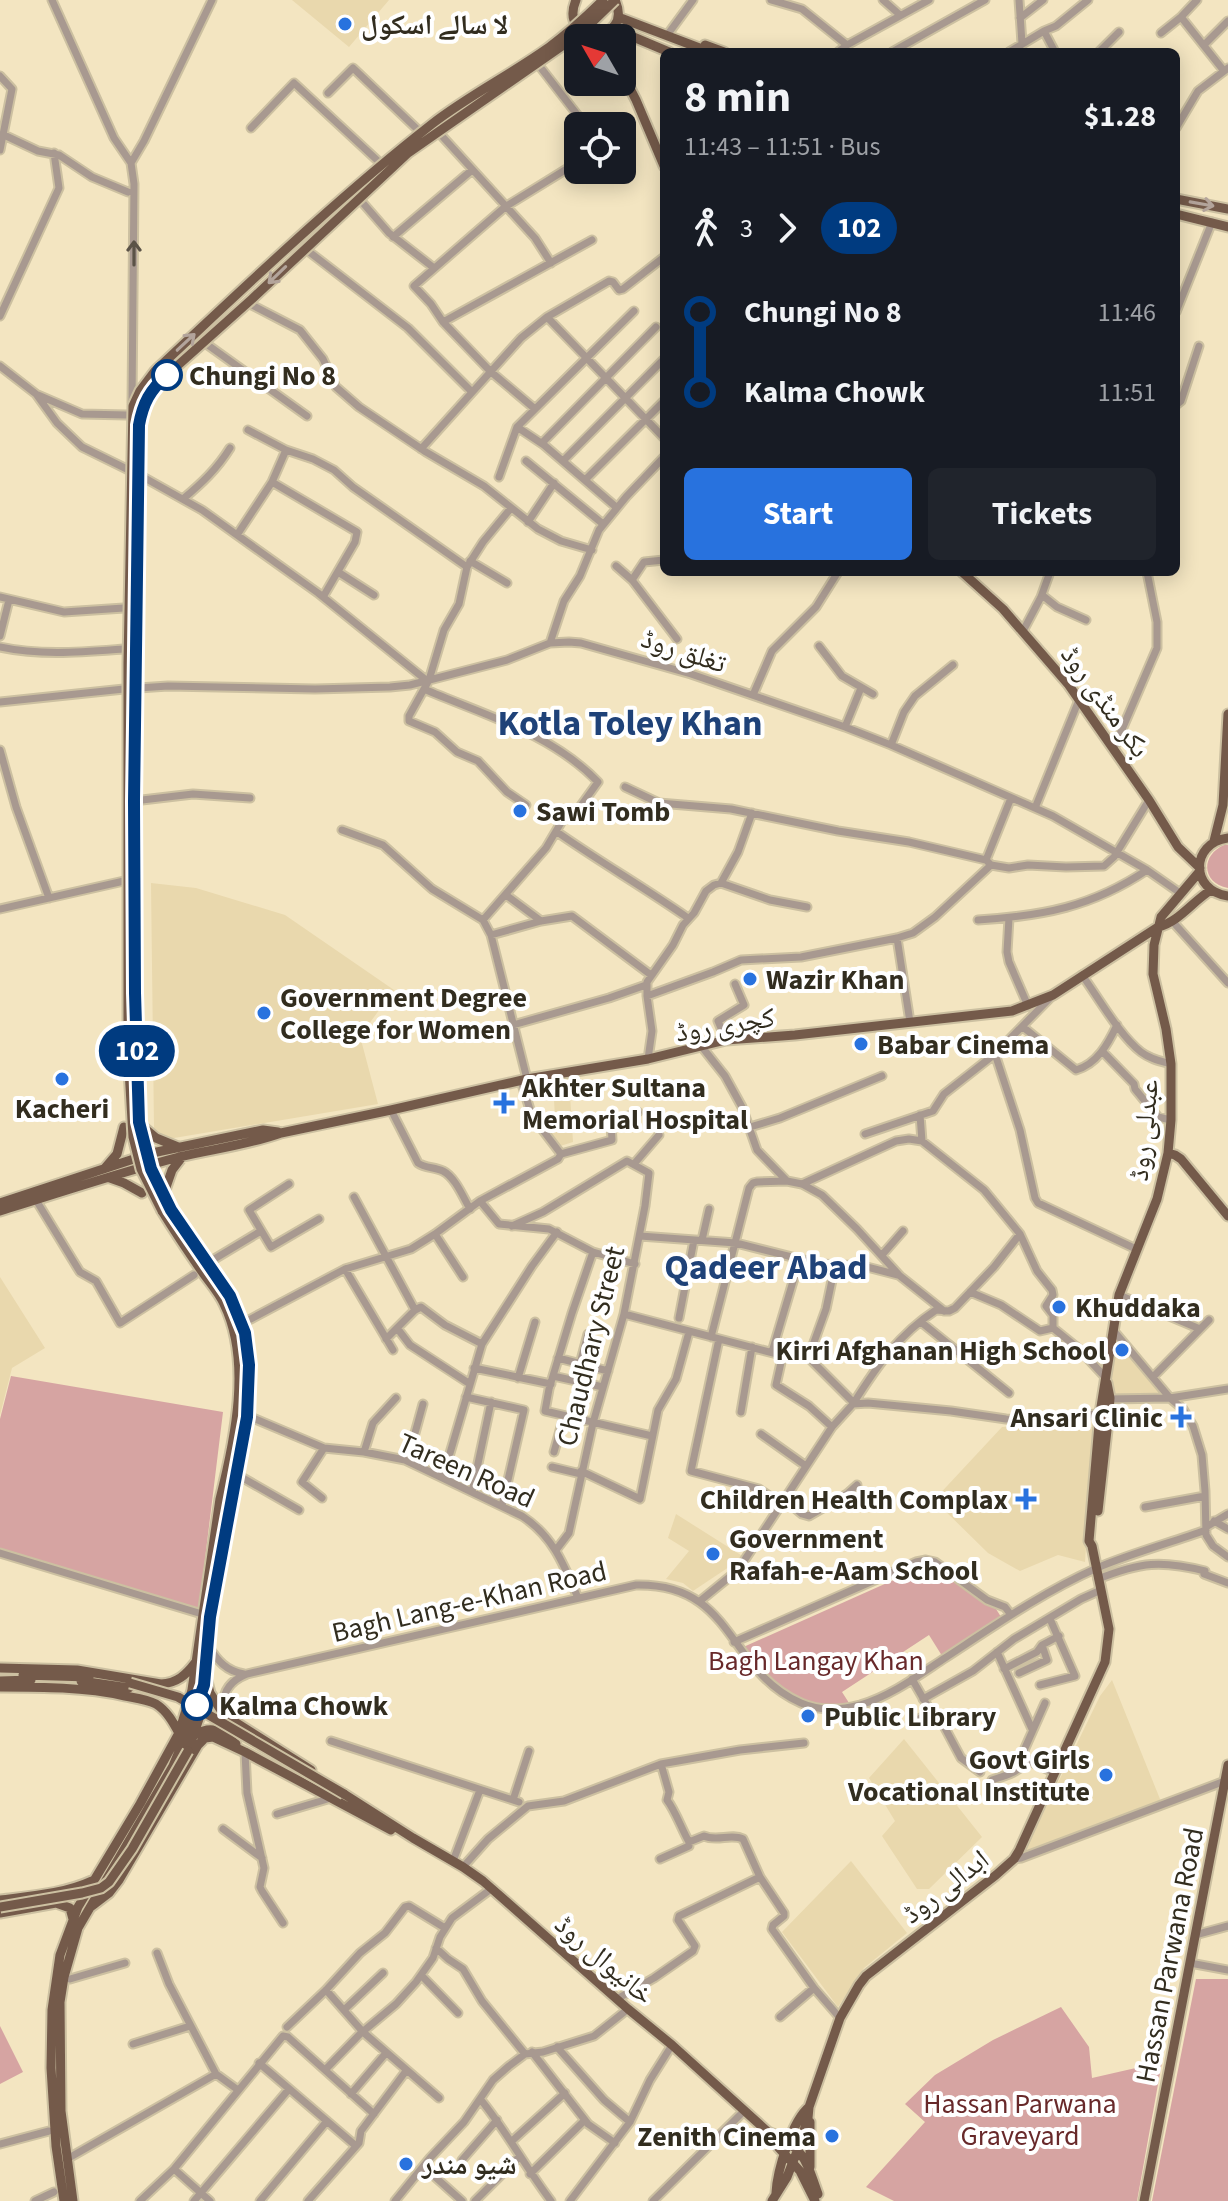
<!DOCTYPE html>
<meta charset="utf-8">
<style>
:root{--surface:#171b24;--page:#20242c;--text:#f1f3f6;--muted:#9ea1a6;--accent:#2872de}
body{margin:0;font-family:"Source Sans 3","Noto Naskh Arabic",sans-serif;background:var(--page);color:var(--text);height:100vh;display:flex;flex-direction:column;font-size:30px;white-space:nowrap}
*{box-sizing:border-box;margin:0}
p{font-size:26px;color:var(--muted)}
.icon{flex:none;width:44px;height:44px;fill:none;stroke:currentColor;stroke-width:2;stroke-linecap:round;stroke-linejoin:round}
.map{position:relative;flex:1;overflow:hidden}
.panel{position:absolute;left:660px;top:48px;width:520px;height:528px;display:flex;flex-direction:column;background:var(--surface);border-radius:12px;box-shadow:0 4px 20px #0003}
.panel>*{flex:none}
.badge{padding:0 16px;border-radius:26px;font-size:28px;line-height:52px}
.needle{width:52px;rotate:309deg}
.buttons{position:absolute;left:564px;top:24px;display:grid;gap:16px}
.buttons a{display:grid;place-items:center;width:72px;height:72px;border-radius:12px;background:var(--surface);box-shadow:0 4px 20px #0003;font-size:40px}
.map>.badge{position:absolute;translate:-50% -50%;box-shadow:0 0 0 4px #fff}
.legs{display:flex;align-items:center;gap:12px;height:88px;padding:0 24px;font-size:26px}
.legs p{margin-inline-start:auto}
.overview{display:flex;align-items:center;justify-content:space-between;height:136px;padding:0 24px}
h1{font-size:44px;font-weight:700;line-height:60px}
.button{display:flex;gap:16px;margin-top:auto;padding:16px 24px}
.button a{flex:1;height:92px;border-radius:12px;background:var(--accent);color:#fff;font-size:32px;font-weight:700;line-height:92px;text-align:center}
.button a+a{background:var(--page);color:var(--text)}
ul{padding:0 24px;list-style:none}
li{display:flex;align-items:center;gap:28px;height:80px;font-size:30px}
li i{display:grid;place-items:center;width:12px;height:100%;margin:0 10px;background:currentColor}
li i::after{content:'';width:20px;height:20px;margin:-10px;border:6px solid;border-radius:50%;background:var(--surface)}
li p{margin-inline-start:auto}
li:first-child i{background:linear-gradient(#0000 50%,currentColor 0)}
li:last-child i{background:linear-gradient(currentColor 50%,#0000 0)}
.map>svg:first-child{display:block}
</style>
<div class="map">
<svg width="1228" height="2201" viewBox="0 0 1228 2201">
<rect width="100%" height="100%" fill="#f3e5c1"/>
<path fill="#e9d8ad" d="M292,0H389L349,47Z
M151,883L196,888L285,915L394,990L360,1036L378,1104L168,1139L154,1128Z
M569,1079L573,1142L557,1147L548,1127L555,1118L553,1081Z
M0,1277L45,1348L12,1368L0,1415Z
M1114,1326L1172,1395L1110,1398L1105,1376Z
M1041,1424L1094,1427L1085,1562L1058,1555L1020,1571L988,1553L934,1500L1002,1427Z
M676,1514L744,1557L693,1591L683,1583L666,1579L689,1551L668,1538Z
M1112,1680L1162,1804L1024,1853L1100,1696Z
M904,1739L982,1837L929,1889H917L882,1836L895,1821L869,1778Z
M851,1861L907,1933L864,1968L838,2007L782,1932Z"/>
<path fill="#d6a4a2" d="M1224,845H1228V888C1202,883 1200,856 1224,845Z
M11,1376L223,1412L199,1608L0,1554V1419Z
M925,1566L937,1568L980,1600L996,1609L1003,1620L944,1659L929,1635L842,1692L851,1706H807L778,1689L739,1649Z
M1196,1979H1228V2201H1152Z
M1061,2007L1089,2047L1092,2078L1162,2062L1137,2201H894L866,2187L925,2122L905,2104L935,2075L993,2040Z
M0,2026L23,2072L0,2084Z"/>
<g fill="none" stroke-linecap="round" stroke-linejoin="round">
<g stroke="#ccc0a1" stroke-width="11">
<path id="minor" d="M52,0L114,138L131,163L134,184L132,403
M771,0L802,9L847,45
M883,0L900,15
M1019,0L1022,43
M1181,17L1224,71
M1020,18L1043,0
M1044,31L1056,26L1088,0
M1161,33L1181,17L1197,0
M668,34L693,0
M1204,45L1228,21
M838,52L847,45L929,0
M892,52L985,0
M1009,52L1044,31L1055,52
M1099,52L1119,32
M541,68L586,126
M0,76L12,89L0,150
M328,93L353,68L417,129
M251,128L294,83L378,161
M1176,128L1198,91L1228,68
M4,135L38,151L59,155L92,177L128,192
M441,135L535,238L551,263
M131,163L144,141L212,0
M362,202L389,233L434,268
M393,237L472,170
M308,251L408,328L471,391
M250,304L300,330L323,359L336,387L359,407L426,452L484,486L538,529L561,541L592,550
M1176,312L1212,222
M0,316L59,188L54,153
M547,317L664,438
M443,322L592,240
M205,343L307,416
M0,366L36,394L57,423L82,447L143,477L202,510L318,593L426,680
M38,395L82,414L127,415
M1176,405L1181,401L1199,346
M535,409L490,371L443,322L431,304L414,286L505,207L578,162
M517,427L544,445L616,507
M248,430L286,450L313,459L334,470L353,487L467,567
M542,443L656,327
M421,449L521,338L547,317L609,281L613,282L619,290L623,289L664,257
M526,461L603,524
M563,461L664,359
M499,477L517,427L634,311
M585,480L664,401
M272,482L357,532L355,542L323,597
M183,499C202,483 217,469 230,448
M511,508L483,542L467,567L459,604L444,630L429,680L409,716V721L435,732L457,752L478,761L507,792L526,805
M528,522L554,483
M237,535L272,482L286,450
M470,561L507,583
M616,566L632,580L677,639
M338,572L374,595
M632,580L644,562L664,560
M1042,595L1057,607L1086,620
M0,597L64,612L124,608
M1023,631L1041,597L1050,572
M0,636L9,600
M550,643L564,601L580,576L599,530L626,497L664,457
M819,646L842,676L873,694
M0,647C41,656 83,652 124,649
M424,689C484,715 551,733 598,782L580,807L562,821L546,848L483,920
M753,695L772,651L816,607L838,572
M0,702L124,689L168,686L315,689L390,687L410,685L507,660L550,643L569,642L581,643L691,674L845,727L891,745L1053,816L1147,870L1180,893
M845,727L861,688
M891,745L904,712L915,696L953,665
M1114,748L1157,648V622L1147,572
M0,750L16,807L49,898
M625,787L659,803L731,809L838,831L909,842L986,860L991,865L1009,868L1028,865L1066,867L1104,866L1114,857L1149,800
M142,800L193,794L250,798
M1035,808L1079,700
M342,830L383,845L432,889L483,920L491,935L527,1079
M557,832C600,862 645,888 688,918
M986,860L1011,798
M721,883L770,900L807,907
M506,895L541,921
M0,909L124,881
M1009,918L1007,952L1009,962L1028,1006
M978,920C1042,916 1092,907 1147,870
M1173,922L1228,983
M491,935L541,921L572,916L651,975
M897,938L910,1022
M1082,975C1098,997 1120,1036 1141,1052C1150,1059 1160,1061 1171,1064
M647,996L713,972L741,960L801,957L897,938L913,933L935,917L991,865
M513,1025L609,998L646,985
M1023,1027L1076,1070C1097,1064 1108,1044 1117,1025
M726,1040L718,1021L744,1005L735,984
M702,1047L725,1076L742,1107L757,1150L787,1181L802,1184L822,1195L857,1229L900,1276L944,1311
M1103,1052L1134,1084L1135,1089L1158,1117L1171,1120
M995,1054L1020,1130L1035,1198L1038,1203L1136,1249
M648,1059L652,1031L647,996V982L673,945L683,925L694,913L706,891L714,885L721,883L738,852L752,813
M391,1110L418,1163C425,1168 434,1167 443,1171C455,1177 463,1197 470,1209
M920,1115L922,1141
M750,1127L780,1118L882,1076
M865,1134L933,1111L944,1094L995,1054L1052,996
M561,1154L612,1140L611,1123L638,1112
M634,1164L659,1135
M289,1184L249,1210L271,1247L319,1219
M802,1184L896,1141L909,1139L922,1141L984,1190L1020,1234L1037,1271L1052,1290L1053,1295L1046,1306L1053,1315V1328
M354,1197L415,1310
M36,1200L80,1272L96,1281L120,1323L194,1275
M480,1201L499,1224L549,1229L593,1252L635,1264
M512,1226L543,1212L627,1161L649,1173L645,1206L624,1314L593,1423L569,1533L556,1550
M435,1234L463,1277
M640,1236L736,1243L820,1264L863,1266L898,1275
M702,1240L709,1209
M593,1252L572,1313L549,1389L545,1411L652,1436
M882,1255L903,1231
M211,1261L261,1231
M835,1266L826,1309L809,1356L810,1359L854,1403
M345,1269L393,1350
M970,1292L1001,1305L1040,1331L1053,1328
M1119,1295L1200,1329
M624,1314L781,1355L782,1358L776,1385L809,1406L832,1427
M679,1318L694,1240
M247,1321L345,1269L411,1249L435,1234L480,1201L558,1159L561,1154L532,1116L521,1081
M921,1322L1009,1393
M397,1328L410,1345L470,1384
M1053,1328L1079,1349L1106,1378
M1113,1330L1170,1398L1183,1409L1193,1426L1202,1455L1205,1491L1206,1535L1213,1546L1228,1557
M711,1337L749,1188L753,1183L757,1182L787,1181
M386,1339L415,1310L421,1307L445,1325L482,1344
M719,1339L691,1471L759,1489L781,1504
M772,1352L800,1258
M558,1358L608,1371
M580,1364L588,1334
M474,1368L551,1384
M553,1376L603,1387
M1153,1377L1209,1320
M518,1378L535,1322
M466,1397L524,1410L502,1506
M1108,1399L1170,1398L1228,1389
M853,1404C877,1366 898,1335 936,1310L949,1311L955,1308L994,1267L1020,1234
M741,1412L752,1347
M253,1418L324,1448L364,1452L405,1460L522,1516C553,1536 564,1565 578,1598
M415,1433L423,1404
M761,1434L806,1466
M364,1452L373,1423L396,1398
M554,1452L564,1416
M552,1467L581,1474
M581,1471L640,1499L658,1410L676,1379L689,1332
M236,1474L299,1510
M443,1477L482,1344L532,1266L557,1232
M472,1492L491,1402
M322,1498L302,1482L324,1448
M784,1499L802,1514L809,1516L847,1494L857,1485
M1145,1507L1205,1496
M1214,1521L1228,1529
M1206,1527L1228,1514
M0,1553L202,1614
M1098,1579C1141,1562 1161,1560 1205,1571L1204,1574L1228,1583
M700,1601L738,1570L832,1427L853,1404L868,1403L951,1411L1006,1419L1049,1421L1102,1413
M734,1642L916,1562L926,1560L935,1562L987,1600L1005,1607L1011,1615
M208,1646C218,1661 226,1671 244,1674
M997,1652L1032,1729
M1004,1669L1037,1652L1042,1645L1059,1636
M1019,1673L1047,1660L1042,1645
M912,1679L931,1712
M1040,1685L1075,1676L1050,1619
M923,1699L973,1671L1014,1639L1081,1599L1101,1590
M1045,1703L1021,1757L1055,1773
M224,1712C221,1693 229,1681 247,1674L636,1585C735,1583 726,1670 801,1703C819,1711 841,1710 860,1705C891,1696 919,1675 945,1658C994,1626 1043,1592 1097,1568C1132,1553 1170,1543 1206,1530
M910,1724L931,1712L937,1713L961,1758L980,1772
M331,1741L519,1802
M245,1752L247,1793L264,1868L260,1887L262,1891L283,1923
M661,1764L669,1792L667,1800C675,1810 682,1830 689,1842
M992,1780C1007,1775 1017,1773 1027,1761
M513,1800L529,1751
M277,1814L331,1798
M223,1829L262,1858
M660,1859L689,1846V1842L704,1836C717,1842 731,1833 743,1839L760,1877L784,1913V1916L773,1925L772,1929L814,1988L840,2018
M1014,1859L1021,1858L1225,1781
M453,1861L480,1790
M463,1867L488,1839L528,1806L564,1801L661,1764L740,1750L804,1743
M1195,1935L1228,1926
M436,1948L448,1959L463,1969L482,2001L525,2054
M157,1953L169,1984L216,2074L238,2090
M1190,1963L1228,1970
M421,1975L458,2013
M70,1979L125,1963
M326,1990L363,2032L439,2098
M617,1999L654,1978L693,1951L695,1946L678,1920L679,1916L760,1877
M344,2010L383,1973
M780,2017L814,1988
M287,2027L326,1990L360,1953L385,1933L405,1907L409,1906L445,1928
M133,2044L190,2026
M557,2047L604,2100L630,2122
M532,2052L588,2124L615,2143
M259,2063L356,2146
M325,2070L360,2034L396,2004L416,1982L433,1958L440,1937L452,1918L491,1889
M351,2094L386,2053
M481,2100C507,2132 526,2168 551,2201
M512,2141L565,2093
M0,2144L49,2131
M67,2159L216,2074
M462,2160L497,2120
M424,2167L462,2201
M174,2169L210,2201
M530,2174L585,2120
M35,2201L54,2192
M140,2201L174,2169L283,2036L288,2037L374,2114
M194,2201L289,2089
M260,2201L327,2121
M308,2201L359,2143L361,2131L406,2071
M395,2201L430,2158L464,2122L493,2080L509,2066L525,2054L543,2052L594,2036L628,2009
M475,2201L520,2156
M570,2201L630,2122L650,2080L672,2045
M653,2201L744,2111"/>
</g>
<g stroke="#ccc0a1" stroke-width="13">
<path id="major" d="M576,0C557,45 635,45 615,0
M618,17L710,52
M612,28L669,52
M705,45L724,52
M622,73L636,100L664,166
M1176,199L1228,209
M1176,214L1228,227
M962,572L1003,609L1068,684L1149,800L1178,847L1200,868
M134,801L135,993L138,1100
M1228,838C1190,843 1190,891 1228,896
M1214,841L1223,805L1228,714
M143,1127L156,1138L178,1147
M1168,1153L1175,1155L1181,1159L1228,1216
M105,1168L117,1154L124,1127
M110,1178L124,1183L142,1193
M165,1190L172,1170L182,1157
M0,1203L152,1153L263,1130L278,1132
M0,1211C59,1193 118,1173 179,1157C213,1149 248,1145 281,1133L391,1110L527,1079L648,1059L726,1040L795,1035L1012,1011L1053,995L1158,927C1179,922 1193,901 1211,890
M1098,1511L1109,1412L1110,1398L1107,1383
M0,1668L77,1670L161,1684C177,1683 186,1675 195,1663
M23,1675L89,1677
M0,1681L31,1680
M81,1681L129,1688
M207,1681L210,1693L224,1715L311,1770
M0,1687C42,1687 84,1687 125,1696C135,1698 146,1699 156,1704C167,1711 173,1722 179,1733
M195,1735C213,1724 221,1732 236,1744
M188,1751L204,1704
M344,1794L413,1838L463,1867L483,1881L628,2009L672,2045L768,2132L778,2147L800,2171L815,2201
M0,1900C32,1896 64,1894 94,1880
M92,1906L109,1893L119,1880L198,1745L205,1738L213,1737L245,1752L391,1830
M0,1913L56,1903L70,1908L73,1919
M810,2122V2167
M768,2132C804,2147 806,2160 818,2194
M776,2193C777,2171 792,2121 809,2107
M64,2201L56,2146L51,2068L52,2010L60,1955L78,1907L140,1804L179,1733L192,1690L220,1499C235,1440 252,1361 224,1304C219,1293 210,1283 203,1273C189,1253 175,1232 162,1211
M73,2201L61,2111L60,2002L64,1977L78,1928L173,1766L190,1725L204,1685L210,1617L247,1417L249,1365L245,1333L230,1296L171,1210
M772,2201L787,2177L798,2149L808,2118L809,2107L840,2018L859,1985L866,1976L996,1875L1014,1859L1019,1851L1105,1662L1109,1629L1092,1546L1089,1541L1100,1413L1119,1295L1157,1199L1168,1153L1171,1120V1064L1166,1029L1153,974L1154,945L1161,917L1200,871
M1144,2201L1228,1765"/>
</g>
<use href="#minor" stroke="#a89990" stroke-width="7"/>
<use href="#major" stroke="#745a4a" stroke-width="9"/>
<g stroke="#ccc0a1" stroke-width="13" stroke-linecap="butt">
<path id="major-bridge" d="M134,796L139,425C142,408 146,397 157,384L252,299L408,153L582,32L615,0
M138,1100C140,1140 153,1174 171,1210
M162,1211L141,1169L133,1137L128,1053V663L133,406L140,391L155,371C245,287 335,200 432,124C468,96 510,75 548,48C568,33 586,17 603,0
M130,1683L178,1697L344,1794
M0,1907L82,1893L101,1888L109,1882L132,1849L188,1751"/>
</g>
<use href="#major-bridge" stroke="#745a4a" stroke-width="9"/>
</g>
<defs><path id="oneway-shaft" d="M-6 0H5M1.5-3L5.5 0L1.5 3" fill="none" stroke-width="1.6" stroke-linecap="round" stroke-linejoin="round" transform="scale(2)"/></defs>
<g stroke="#b3a49b">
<use href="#oneway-shaft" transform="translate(1202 204) rotate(10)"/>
<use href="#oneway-shaft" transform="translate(277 275) rotate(136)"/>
<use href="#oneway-shaft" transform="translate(186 342) rotate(-43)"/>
</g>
<use stroke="#5b5347" href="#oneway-shaft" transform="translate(134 253) rotate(-90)"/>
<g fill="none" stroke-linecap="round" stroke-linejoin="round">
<g stroke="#fff" stroke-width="18">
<path id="line-1" d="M167,375C150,390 143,403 139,425L134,801L135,993L139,1122L151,1169L171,1210L230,1296L245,1333L249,1365L247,1417L210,1617L204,1685L197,1705"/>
</g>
<use href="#line-1" stroke="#003b80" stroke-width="12"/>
</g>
<g fill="#2872de" stroke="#fff" stroke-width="3">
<circle cx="345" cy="24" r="8"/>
<circle cx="520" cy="811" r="8"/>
<circle cx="750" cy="979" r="8"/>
<circle cx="264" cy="1013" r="8"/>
<circle cx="861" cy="1044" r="8"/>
<circle cx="62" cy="1079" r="8"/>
<path d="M500 1091h8v8h8v8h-8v8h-8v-8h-8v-8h8z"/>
<circle cx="1059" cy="1307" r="8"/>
<circle cx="1122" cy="1350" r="8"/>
<path d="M1177 1405h8v8h8v8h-8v8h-8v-8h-8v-8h8z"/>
<path d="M1022 1487h8v8h8v8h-8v8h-8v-8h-8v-8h8z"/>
<circle cx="713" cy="1554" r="8"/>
<circle cx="808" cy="1716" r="8"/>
<circle cx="1106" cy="1775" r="8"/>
<circle cx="832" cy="2136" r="8"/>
<circle cx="406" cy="2164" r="8"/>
</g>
<g fill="#fff" stroke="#003b80" stroke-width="4">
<circle cx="167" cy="375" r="14"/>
<circle cx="197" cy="1705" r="14"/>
</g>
<g text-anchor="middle" stroke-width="8" stroke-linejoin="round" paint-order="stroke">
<g font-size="28" font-weight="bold" fill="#322d1f" stroke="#fff" text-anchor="start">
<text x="361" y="34">لا سالے اسکول</text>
<text x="536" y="821">Sawi Tomb</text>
<text x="766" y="989">Wazir Khan</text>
<text x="280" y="1007">Government Degree<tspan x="280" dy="32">College for Women</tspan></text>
<text x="877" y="1054">Babar Cinema</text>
<text x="522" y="1097">Akhter Sultana<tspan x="522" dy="32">Memorial Hospital</tspan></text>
<text x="62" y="1118" text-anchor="middle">Kacheri</text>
<text x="1075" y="1317">Khuddaka</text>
<text x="1106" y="1360" text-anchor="end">Kirri Afghanan High School</text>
<text x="1163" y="1427" text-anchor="end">Ansari Clinic</text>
<text x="1008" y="1509" text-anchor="end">Children Health Complax</text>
<text x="729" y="1548">Government<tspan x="729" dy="32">Rafah-e-Aam School</tspan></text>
<text x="824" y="1726">Public Library</text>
<text x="1090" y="1769" text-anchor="end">Govt Girls<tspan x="1090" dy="32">Vocational Institute</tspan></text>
<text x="816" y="2146" text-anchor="end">Zenith Cinema</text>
<text x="422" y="2174">شیو مندر</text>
</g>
<g font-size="28" font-weight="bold" fill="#322d1f" stroke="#fff" text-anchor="start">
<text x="189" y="385">Chungi No 8</text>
<text x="219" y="1715">Kalma Chowk</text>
</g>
<g font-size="28" fill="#322d1f" stroke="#fff">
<text transform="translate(684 650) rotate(18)" y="10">تغلق روڈ</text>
<text transform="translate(1106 701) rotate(54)" y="10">بکر منڈی روڈ</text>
<text transform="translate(725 1024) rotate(-9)" y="10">کچری روڈ</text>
<text transform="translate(1143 1130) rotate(-84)" y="10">عبدلی روڈ</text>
<text transform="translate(590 1346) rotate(-76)" y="10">Chaudhary Street</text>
<text transform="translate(467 1470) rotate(24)" y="10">Tareen Road</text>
<text transform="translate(469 1601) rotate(-13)" y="10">Bagh Lang-e-Khan Road</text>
<text transform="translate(945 1886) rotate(-38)" y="10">ابدالی روڈ</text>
<text transform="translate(1169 1955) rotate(-79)" y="10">Hassan Parwana Road</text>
<text transform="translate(605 1959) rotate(41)" y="10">خانیوال روڈ</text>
</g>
<g font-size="28" fill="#68292a" stroke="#fff">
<text x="816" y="1670">Bagh Langay Khan</text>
<text x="1020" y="2113">Hassan Parwana<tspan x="1020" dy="32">Graveyard</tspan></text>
</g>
<g font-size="36" font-weight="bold" fill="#1f4278" stroke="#fff">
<text x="630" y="735">Kotla Toley Khan</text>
<text x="766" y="1279">Qadeer Abad</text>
</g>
</g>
</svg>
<div class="buttons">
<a><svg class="needle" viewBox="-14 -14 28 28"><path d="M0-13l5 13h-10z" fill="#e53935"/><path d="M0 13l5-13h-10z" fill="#9ea1a6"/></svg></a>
<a><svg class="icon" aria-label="locate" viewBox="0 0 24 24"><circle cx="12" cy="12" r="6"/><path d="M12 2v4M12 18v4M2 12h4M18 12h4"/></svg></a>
</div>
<b class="badge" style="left:137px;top:1051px;background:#003b80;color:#fff">102</b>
<section class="panel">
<div class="overview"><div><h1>8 min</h1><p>11:43 – 11:51 · Bus</p></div><b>$1.28</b></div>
<div class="legs"><svg class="icon" aria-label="walk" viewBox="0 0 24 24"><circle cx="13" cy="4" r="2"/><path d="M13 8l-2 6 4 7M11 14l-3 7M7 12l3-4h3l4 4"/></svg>3<svg class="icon" aria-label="forward" viewBox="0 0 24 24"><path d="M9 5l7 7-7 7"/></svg><b class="badge" style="background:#003b80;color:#fff">102</b></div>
<ul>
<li><i style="color:#003b80"></i><b>Chungi No 8</b><p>11:46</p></li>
<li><i style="color:#003b80"></i><b>Kalma Chowk</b><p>11:51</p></li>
</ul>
<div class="button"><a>Start</a><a>Tickets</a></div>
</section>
</div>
